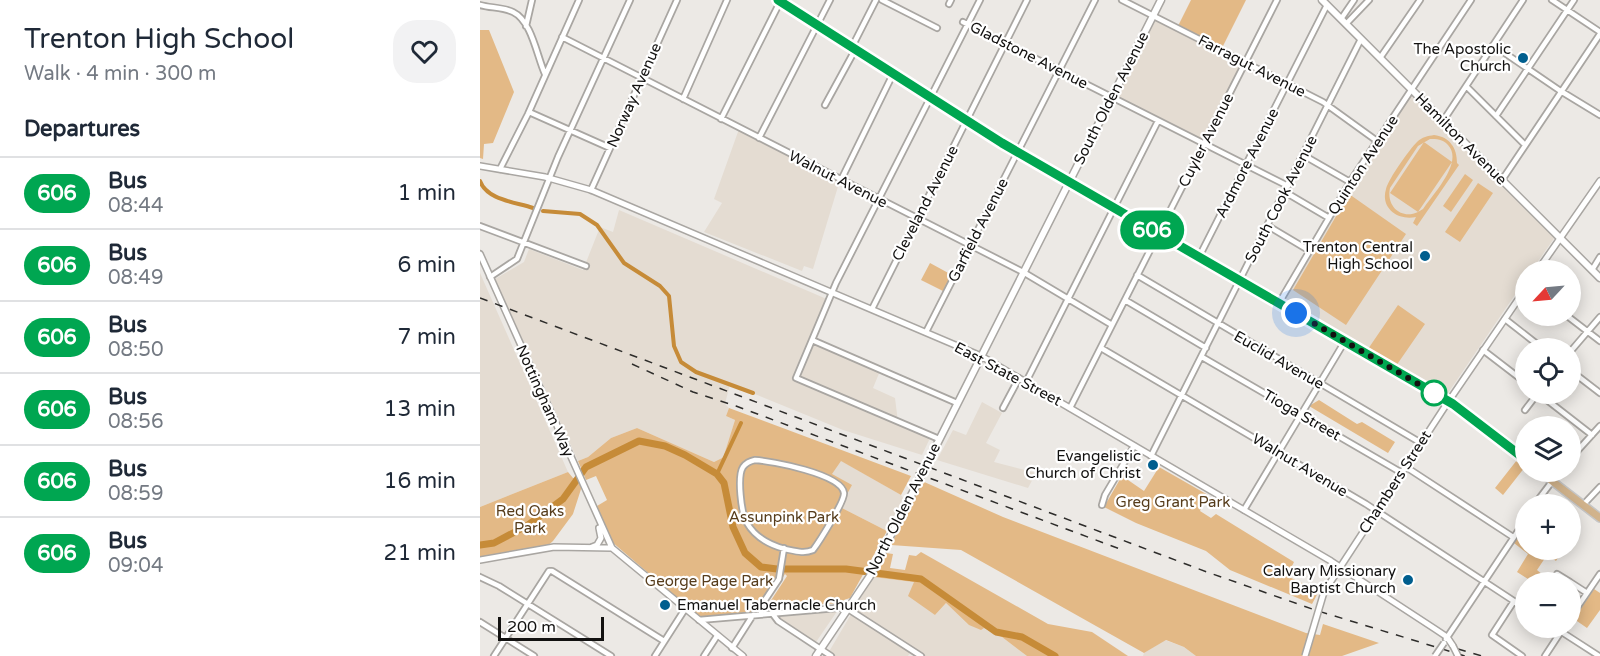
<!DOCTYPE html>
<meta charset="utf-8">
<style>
:root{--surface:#fff;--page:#f2f2f3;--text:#1f2937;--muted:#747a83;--line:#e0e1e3}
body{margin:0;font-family:"Varela Round",sans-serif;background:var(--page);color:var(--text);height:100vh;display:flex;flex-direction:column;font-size:22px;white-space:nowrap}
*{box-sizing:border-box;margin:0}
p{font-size:20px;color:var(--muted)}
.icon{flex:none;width:33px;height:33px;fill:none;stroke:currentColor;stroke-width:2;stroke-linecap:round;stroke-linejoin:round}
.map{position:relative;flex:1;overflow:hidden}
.side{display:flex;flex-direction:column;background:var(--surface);width:480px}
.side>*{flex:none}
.badge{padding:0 12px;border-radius:20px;font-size:21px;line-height:39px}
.needle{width:39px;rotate:244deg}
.controls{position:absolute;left:1035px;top:260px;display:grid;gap:12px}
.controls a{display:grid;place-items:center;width:66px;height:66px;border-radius:50%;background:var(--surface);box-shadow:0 3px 15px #0003;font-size:30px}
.scale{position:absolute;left:18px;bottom:15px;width:106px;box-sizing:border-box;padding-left:6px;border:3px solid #121110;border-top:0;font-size:16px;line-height:21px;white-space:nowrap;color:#121110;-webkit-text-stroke:4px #fff;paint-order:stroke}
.you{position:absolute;width:30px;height:30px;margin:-15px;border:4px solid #fff;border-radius:50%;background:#1a73e8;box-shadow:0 0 0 9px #1a73e833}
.map>.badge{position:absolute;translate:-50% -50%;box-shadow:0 0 0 3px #fff}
h2{padding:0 24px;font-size:22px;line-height:54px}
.round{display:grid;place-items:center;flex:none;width:63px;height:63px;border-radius:24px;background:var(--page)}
.headline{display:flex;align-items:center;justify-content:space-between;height:102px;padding:0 24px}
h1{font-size:28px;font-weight:600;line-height:45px}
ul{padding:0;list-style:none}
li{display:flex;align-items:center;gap:18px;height:72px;padding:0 24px;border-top:2px solid var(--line)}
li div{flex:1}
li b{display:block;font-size:22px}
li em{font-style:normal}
li .badge{min-width:66px;font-weight:700;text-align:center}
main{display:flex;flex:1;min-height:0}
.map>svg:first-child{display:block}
</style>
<main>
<section class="side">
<div class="headline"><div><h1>Trenton High School</h1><p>Walk · 4 min · 300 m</p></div><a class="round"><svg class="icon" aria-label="heart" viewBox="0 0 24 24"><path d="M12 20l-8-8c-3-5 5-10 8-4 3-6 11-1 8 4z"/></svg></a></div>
<h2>Departures</h2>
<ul>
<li><span class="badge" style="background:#00a651;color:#fff">606</span><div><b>Bus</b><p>08:44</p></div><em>1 min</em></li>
<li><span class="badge" style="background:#00a651;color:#fff">606</span><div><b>Bus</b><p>08:49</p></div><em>6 min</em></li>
<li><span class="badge" style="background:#00a651;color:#fff">606</span><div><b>Bus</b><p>08:50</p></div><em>7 min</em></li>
<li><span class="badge" style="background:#00a651;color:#fff">606</span><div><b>Bus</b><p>08:56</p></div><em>13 min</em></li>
<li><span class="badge" style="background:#00a651;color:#fff">606</span><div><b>Bus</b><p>08:59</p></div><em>16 min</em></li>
<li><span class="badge" style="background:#00a651;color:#fff">606</span><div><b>Bus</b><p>09:04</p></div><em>21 min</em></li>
</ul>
</section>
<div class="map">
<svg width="1120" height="656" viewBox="0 0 1120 656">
<rect width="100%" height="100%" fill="#ece9e5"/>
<path fill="#e4dcd2" d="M674,20L761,64L723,140L636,96Z
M931,96L1075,237L1052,270H1046L1045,280L966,396L801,302L872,184Z
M259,129L360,180L333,269L324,266L322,271L224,232L242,203L234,199Z
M139,210L349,300L332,342L400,371L393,388L415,398L418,422L451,436L442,455L363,430L250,384L245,404L249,408L246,416L255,420L244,455L246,456L234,462L157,428L131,438L108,457L98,461L15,279L44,262L49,249L103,270L120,227L133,232Z
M0,273L88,472L0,507Z
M502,402L522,413L506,443L520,450L514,462L556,473L548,488L457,460L473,430L486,435Z
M360,460L421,495L423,498L407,531L360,507L352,474Z
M393,577L435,582L455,615L466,603L477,613L522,637L547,656H439L431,651L428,656H350L347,655Z
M360,607L334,645L287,614Z
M685,640L704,647L716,656H663L664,653Z"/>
<path fill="#e3b986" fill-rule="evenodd" d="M711,0H766L742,48L698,26Z
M0,30H9L34,92L13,143L4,144L3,159L0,158Z
M954,135C970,137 977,148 977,163L979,165L937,226L933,223L936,217C919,221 900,209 906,189C909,178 929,150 937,142C942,137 948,136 954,135ZM950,139C956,139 963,139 968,145C984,162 953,194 943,209L938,212L972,162L944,142L910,193L938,212C921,220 906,206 910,188L938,146Z
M985,174L993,180L971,212L963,206Z
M998,183L1013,193L980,242L965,232Z
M869,194L926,234L866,325L813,290Z
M450,263L472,275L463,291L441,280Z
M918,305L945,324L916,366L888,349Z
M839,400L877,424L882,422L915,442L908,453L829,406Z
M249,408L431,476L421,495L361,461L352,474L372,485L360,507L407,531L370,598L364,600L361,603L286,608L307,576L305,574L279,614L220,622L171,580L173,577L132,542L117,506L127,500L116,476L106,480L98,461L108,457L131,438L157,428L234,462L246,456L244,455L255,420L246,416Z
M1037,460L1045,467L1023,495L1015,488Z
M647,467L653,471L648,480L664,491L679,467L728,495L720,511L731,518L736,514L814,562L807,576L839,591L832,604L750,570L726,551L656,523L624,507Z
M88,472L93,478H99L102,486L93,514L73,541L64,549L0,561V507Z
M442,481L523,517L826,633L840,635L843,624L899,643L862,656H716L704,647L686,640L664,653L481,550L411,545Z
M1038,537L1045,543L1046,549H1075L1081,553L1076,561L1067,555L1057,570L1064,576L1060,582H1053L1037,572L1048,554L1034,543Z
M441,552L568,624L612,632L648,656H547L522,637L504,628L501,630L489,625L466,603L455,615L428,596L434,582L393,577L406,553L413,554L410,568L425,570L429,555L436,556Z
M1114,589L1120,593V610L1107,628L1094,619Z"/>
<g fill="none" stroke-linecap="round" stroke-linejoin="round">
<path stroke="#c68b38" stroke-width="4" d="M0,181C7,200 35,202 53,208
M63,211L100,214L117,225L144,263L180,286L189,296L194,346L201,362L216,372L273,393
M237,474L261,423"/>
<path stroke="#c68b38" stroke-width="7" d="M0,545L14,543L48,525L83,499L106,467L159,441L185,446L205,455L237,474L244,483L253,527L265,553L281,567L297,569H366L441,579L516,632L542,637L575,656"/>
<g stroke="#a9a6a2" stroke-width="8">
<path id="minor" d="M402,0L457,28
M642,0L843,102L897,141
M1072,0L1120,32
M469,4L471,0
M0,5C10,8 23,7 33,12C52,21 57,57 65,74
M861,19L874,0
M483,22L808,186
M866,24L889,0
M46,26L52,0
M82,37L543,272L632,325
M1013,45L1079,90L1120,115
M372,47L396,0
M900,58L940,0
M986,86L1045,145
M203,99L247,0
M345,105L375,50
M49,112L130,148
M1016,116L1094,0
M241,119L301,0
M963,121L1043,0
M279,138L350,0
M823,155L870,182
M20,169L48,114L99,0
M361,180L413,74
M1022,180L1120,34
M111,190L197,0
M805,192L849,218
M0,226L106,266
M788,226L830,251
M719,257L847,5
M1112,270L1120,257
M657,275L941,443
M10,277L37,259L78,157L150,0
M645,300L726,348
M799,303L870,182L991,0
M392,309L547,0
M1086,315L1120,341
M1025,319L1062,348
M446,332L615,0
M332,340L477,403
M621,348L886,504L1046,609
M1003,350L1046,383
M1090,352L1120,317
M722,357L922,473
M1090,370L1120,393
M546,382L678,121
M523,408L539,378
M590,408L797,0
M1045,410L1058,393L1112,435
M459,439L316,378L356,283L500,0
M671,456L881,39
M1090,459L1120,426
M275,460C291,461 362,474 364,493C365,501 339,542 333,550C324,554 315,551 305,549C290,545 275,537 267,523C261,513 257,476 263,467C266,463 270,461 275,460Z
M926,467L1033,537
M1055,504L1080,471
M622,505L625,495L654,446
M1103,505L1120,487
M764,510L865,341
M1077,574L1090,582
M0,577L19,586L131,656
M1090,582L1107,593
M1034,601L1012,635L1042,656
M368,609L441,656
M292,613L298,621L351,656
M281,614V606L299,579L304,548
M1090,618L1120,574
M219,620L369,607
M0,622L54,656
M1074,627L1119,656
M966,639L1046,519
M252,648L273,615
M14,656L69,571H72L184,641
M175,656L205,609
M224,656L237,636
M1065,656L1084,627"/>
</g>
<g stroke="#a9a6a2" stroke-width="8">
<path id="tertiary" d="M0,166L65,177L111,190L501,356L851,561L955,629L967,637L973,646
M0,254L132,548L263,656
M1058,270L1120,181
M112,547L117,545L121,538L119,528
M0,560L74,547L132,548
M844,592L964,408L1046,288"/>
</g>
<g stroke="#a9a6a2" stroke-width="9">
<path id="secondary" d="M842,0L1120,278
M448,462L681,0
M336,656L390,576L440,478"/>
</g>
<g stroke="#c6c6c6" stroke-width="10">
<path id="primary" d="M298,0L522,143L972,404L1046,460
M1059,471L1120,518"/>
</g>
<use href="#minor" stroke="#fff" stroke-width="4.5"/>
<use href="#tertiary" stroke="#fff" stroke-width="5"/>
<use href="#secondary" stroke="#fff" stroke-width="6"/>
<use href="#primary" stroke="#d1b38c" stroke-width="7"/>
<path stroke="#2e2d2b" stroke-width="1.5" stroke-dasharray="8 8" stroke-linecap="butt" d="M0,298L727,572L835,610L985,656
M152,364L213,392L256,406L640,549
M978,649L1002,656"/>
<g stroke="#a9a6a2" stroke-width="8" stroke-linecap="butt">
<path id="minor-bridge" d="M955,656L964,643"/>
</g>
<g stroke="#a9a6a2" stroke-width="8" stroke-linecap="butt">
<path id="tertiary-bridge" d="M973,646L978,656
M825,656L844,592"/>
</g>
<g stroke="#a9a6a2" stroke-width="9" stroke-linecap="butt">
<path id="secondary-bridge" d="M440,478L448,462"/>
</g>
<use href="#minor-bridge" stroke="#fff" stroke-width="4.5"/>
<use href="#tertiary-bridge" stroke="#fff" stroke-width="5"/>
<use href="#secondary-bridge" stroke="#fff" stroke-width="6"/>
</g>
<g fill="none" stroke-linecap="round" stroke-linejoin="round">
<g stroke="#fff" stroke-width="14">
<path id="line" d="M298,0L522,143L973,404L1046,460"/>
</g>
<use href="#line" stroke="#00a651" stroke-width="9"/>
<path stroke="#121110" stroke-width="6" stroke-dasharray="0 10.8" d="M816,313L954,393"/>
</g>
<g fill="#005e8e" stroke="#fff" stroke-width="2">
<circle cx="1043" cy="58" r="6"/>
<circle cx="945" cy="256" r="6"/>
<circle cx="673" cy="465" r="6"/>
<circle cx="928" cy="580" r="6"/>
<circle cx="185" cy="605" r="6"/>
</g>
<circle fill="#fff" stroke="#00a651" stroke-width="3" cx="954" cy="393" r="12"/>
<g text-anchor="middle" stroke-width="4.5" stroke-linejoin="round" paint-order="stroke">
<g font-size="15" fill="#121110" stroke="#fff" text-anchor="end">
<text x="1031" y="54">The Apostolic<tspan x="1031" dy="17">Church</tspan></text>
<text x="933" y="252">Trenton Central<tspan x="933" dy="17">High School</tspan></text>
<text x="661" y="461">Evangelistic<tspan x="661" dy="17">Church of Christ</tspan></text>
<text x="916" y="576">Calvary Missionary<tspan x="916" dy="17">Baptist Church</tspan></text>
<text x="197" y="610" text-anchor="start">Emanuel Tabernacle Church</text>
</g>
<g font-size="15" fill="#121110" stroke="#fff">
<text transform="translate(549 55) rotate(27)" y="5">Gladstone Avenue</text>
<text transform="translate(772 66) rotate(27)" y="5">Farragut Avenue</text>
<text transform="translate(154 95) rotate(-66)" y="5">Norway Avenue</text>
<text transform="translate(631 98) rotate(-63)" y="5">South Olden Avenue</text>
<text transform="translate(981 139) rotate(45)" y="5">Hamilton Avenue</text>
<text transform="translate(726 140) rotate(-63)" y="5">Cuyler Avenue</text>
<text transform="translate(767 163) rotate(-63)" y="5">Ardmore Avenue</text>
<text transform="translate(883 165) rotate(-57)" y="5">Quinton Avenue</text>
<text transform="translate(358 179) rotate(27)" y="5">Walnut Avenue</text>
<text transform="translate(801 199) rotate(-63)" y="5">South Cook Avenue</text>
<text transform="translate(445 203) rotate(-63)" y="5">Cleveland Avenue</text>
<text transform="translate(498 230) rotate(-63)" y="5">Garfield Avenue</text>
<text transform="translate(799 360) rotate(30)" y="5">Euclid Avenue</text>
<text transform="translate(528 374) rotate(28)" y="5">East State Street</text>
<text transform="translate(65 401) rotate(66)" y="5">Nottingham Way</text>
<text transform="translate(822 415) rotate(30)" y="5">Tioga Street</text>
<text transform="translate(820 465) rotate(31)" y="5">Walnut Avenue</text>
<text transform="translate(915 482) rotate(-57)" y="5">Chambers Street</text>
<text transform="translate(423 509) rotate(-63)" y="5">North Olden Avenue</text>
</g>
<g font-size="15" fill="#563c1b" stroke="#fff">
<text x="693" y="507">Greg Grant Park</text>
<text x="50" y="516">Red Oaks<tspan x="50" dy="17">Park</tspan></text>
<text x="304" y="522">Assunpink Park</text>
<text x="229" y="586">George Page Park</text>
</g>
</g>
</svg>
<div class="controls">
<a><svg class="needle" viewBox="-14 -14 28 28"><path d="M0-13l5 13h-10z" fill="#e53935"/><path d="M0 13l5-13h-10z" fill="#747a83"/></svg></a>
<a><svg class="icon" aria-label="locate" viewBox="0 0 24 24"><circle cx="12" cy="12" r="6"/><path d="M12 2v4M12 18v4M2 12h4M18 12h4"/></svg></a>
<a><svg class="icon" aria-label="layers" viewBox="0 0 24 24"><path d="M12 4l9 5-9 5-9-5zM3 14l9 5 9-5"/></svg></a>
<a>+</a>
<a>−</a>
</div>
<div class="scale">200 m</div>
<div class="you" style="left:816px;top:313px"></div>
<b class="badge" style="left:672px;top:230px;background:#00a651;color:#fff">606</b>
</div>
</main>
